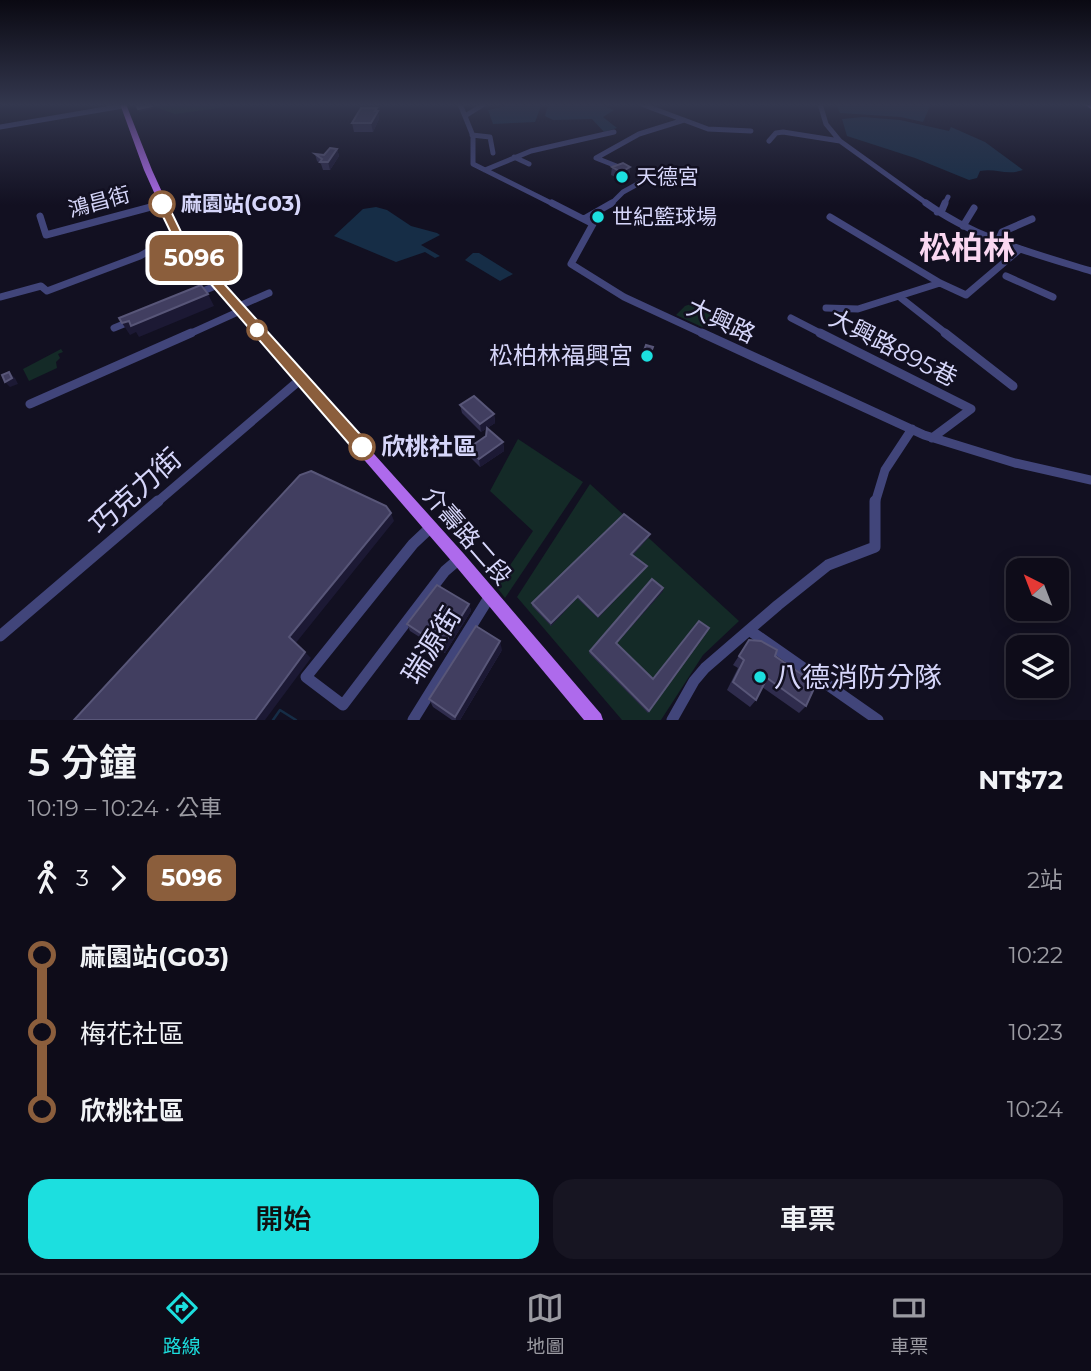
<!DOCTYPE html>
<html lang="zh-TW">
<meta charset="utf-8">
<style>
:root{--surface:#0e0c19;--page:#171522;--text:#f1f3f6;--muted:#9b9ba2;--line:#2e2c38;--accent:#1cdfdf}
body{margin:0;font-family:Montserrat,"Noto Sans TC",sans-serif;background:var(--page);color:var(--text);height:100vh;display:flex;flex-direction:column;font-size:26px;white-space:nowrap}
*{box-sizing:border-box;margin:0}
p{font-size:23px;color:var(--muted)}
.icon{flex:none;width:38px;height:38px;fill:none;stroke:currentColor;stroke-width:2;stroke-linecap:round;stroke-linejoin:round}
.map{position:relative;height:720px;overflow:hidden}
.drawer{display:flex;flex-direction:column;background:var(--surface);flex:1}
.drawer>*{flex:none}
.badge{padding:0 14px;border-radius:10px;font-size:24px;line-height:46px}
.needle{width:46px;rotate:318deg}
.tools{position:absolute;left:1006px;top:558px;display:grid;gap:14px}
.tools a{display:grid;place-items:center;width:63px;height:63px;border-radius:14px;background:var(--surface);box-shadow:0 4px 18px #0003,0 0 0 2px var(--line);font-size:35px}
.map>.badge{position:absolute;translate:-50% -50%;box-shadow:0 0 0 4px #fff}
.legs{display:flex;align-items:center;gap:10px;height:77px;padding:0 28px;font-size:23px}
.legs p{margin-inline-start:auto}
.headline{display:flex;align-items:center;justify-content:space-between;height:119px;padding:0 28px}
h1{font-size:38px;font-weight:600;line-height:52px}
.primary-button{display:flex;gap:14px;margin-top:auto;padding:14px 28px}
.primary-button a{flex:1;height:80px;border-radius:21px;background:var(--accent);color:#111;font-size:28px;font-weight:600;line-height:80px;text-align:center}
.primary-button a+a{background:var(--page);color:var(--text)}
ul{padding:0 28px;list-style:none}
li{display:flex;align-items:center;gap:24px;height:77px;font-size:26px}
li i{display:grid;place-items:center;width:10px;height:100%;margin:0 9px;background:currentColor}
li i::after{content:'';width:18px;height:18px;margin:-9px;border:5px solid;border-radius:50%;background:var(--surface)}
li p{margin-inline-start:auto}
li:first-child i{background:linear-gradient(#0000 50%,currentColor 0)}
li:last-child i{background:linear-gradient(currentColor 50%,#0000 0)}
.menu{display:flex;justify-content:space-around;align-items:center;height:98px;border-top:2px solid var(--line);background:var(--surface);font-size:19px;color:var(--muted)}
.menu a{display:grid;justify-items:center;gap:4px}
.menu .current{color:var(--accent)}
.map>svg:first-child{display:block}
</style>
<div class="map">
<svg width="1091" height="720" viewBox="0 0 1091 720">
<rect width="100%" height="100%" fill="#121021"/>
<path fill="#142a27" d="M155,104H249L175,114L155,107Z
M696,302L711,308L714,314L708,324L702,327L676,315L685,306Z
M61,349L63,352L58,354L60,358L56,362L57,368L29,381L23,369Z
M518,439L583,482L505,598L496,586L533,531L490,491Z
M590,484L739,621L703,655L661,720H622L517,597Z"/>
<path fill="#162d46" d="M515,104H542L535,122L493,124L488,110Z
M548,104H600L614,110L603,117L617,128L604,132L592,119L553,120L545,116Z
M836,104H931L923,122L901,117L840,113Z
M863,117L900,120L949,131L951,127L985,142L1023,170C1006,176 997,168 980,171L977,178L969,180L915,158L847,136L842,119Z
M376,207L387,210L411,226L437,233L440,235L421,245L440,256L435,258L425,252L396,262L334,236L363,209Z
M473,253H479L513,274L500,281L465,260Z"/>
<g fill="none" stroke-linecap="round" stroke-linejoin="round">
<path stroke="#162d46" stroke-width="2.5" d="M273,720L280,710L296,720"/>
<path stroke="#41457a" stroke-width="5" d="M460,104L473,136V164L555,205
M641,104L708,129L751,131
M820,104L826,124L840,141L929,205
M465,116L484,104
M0,127L123,106
M472,135L490,137L493,153
M769,141L776,133L783,132L840,141
M514,157L529,164
M619,167L596,158L639,134L684,120
M485,170L531,151L614,132
M158,205L162,204
M610,205L623,192L643,181
M944,205L948,197"/>
<path stroke="#41457a" stroke-width="7" d="M552,203L593,224L571,264L624,297L706,335
M926,203C974,238 1035,254 1091,271
M937,212L942,210L945,203
M40,216L46,235L162,204
M830,217L940,283L966,295L1020,249
M584,219L612,203
M963,226L974,208
M998,241L1002,232L1032,219
M1006,276L1053,297
M198,293L218,285
M0,297L41,286L47,291L140,256L177,235
M901,298L948,335
M237,307L269,293
M826,308L858,309L940,283
M791,318L824,335
M114,328L131,321
M187,335L240,311"/>
<path stroke="#41457a" stroke-width="9" d="M702,333L924,435L1015,463L1091,480
M820,333L971,409L932,438
M945,333L1013,386
M30,404L191,333
M156,503L301,379
M875,503L885,470L912,429"/>
<path stroke="#41457a" stroke-width="11" d="M431,527L413,544L306,677L343,705L445,571L459,559
M749,630L878,720
M0,636L158,501
M413,720L490,596
M672,720L694,681L705,668L778,605L828,565L875,547V501"/>
<path fill="#ae6aec" fill-rule="evenodd" d="M120,104H126L152,170L182,236L240,305L464,554L601,714L603,720H584L454,564L234,309L175,239L144,170Z
M1084,104H1091V109Z"/>
</g>
<path fill="#2f2c4d" d="M377,108L379,119L373,132H354L352,123Z
M337,149L339,156L330,170H323L321,164L317,161L315,154L324,155Z
M612,167H630V175L620,179L611,175Z
M643,353H652L649,361L642,359Z
M460,405L494,414L495,423L481,432L462,413Z
M486,436L503,442L504,451L480,467L463,450L461,442L473,445Z
M649,537L633,555L647,566L646,568L598,618L577,598L551,626L532,606V603Z
M663,591L616,644L653,679L708,631L648,713L589,653L590,651Z
M469,604L471,611L445,653L410,631L407,624Z
M749,640L806,706L799,713L762,687L756,700L750,707L727,690L738,668L733,665Z
M502,650L460,720H452L433,707L429,699Z"/>
<path fill="#1c1934" d="M152,106L153,109L139,112L138,109Z
M377,108L379,119L373,132L371,123Z
M337,149L339,156L330,170L328,162Z
M630,167V175L620,179L621,172Z
M208,294L214,306L139,337L136,332L130,335L122,323Z
M9,372L15,378L18,384L10,387L5,382Z
M494,414L495,423L481,432L480,424Z
M503,442L504,451L480,467L479,459Z
M391,513L394,521L295,644L289,637Z
M650,534L649,537L631,556V554Z
M647,566L646,568L598,618V616Z
M663,588V591L615,645L616,643Z
M578,596L577,598L551,626V623Z
M469,604L471,611L445,653L442,647Z
M500,641L502,650L460,720H456L455,717Z
M305,652L311,658L265,720H255Z"/>
<path fill="#413e60" stroke="#585678" stroke-width="2" d="M136,104H151L152,106L138,109Z
M361,108H377L375,111H378L371,123H352Z
M330,148L337,149L328,162H320L322,159L315,154L324,155Z
M623,163L630,167L621,172L612,167Z
M201,285L208,294L131,326L129,321L122,323L119,318Z
M646,345L653,347L650,355L643,353Z
M9,372L12,378L5,382L2,375Z
M474,396L494,414L480,424L460,405Z
M487,428L503,442L479,459L461,442L473,445L486,436Z
M311,471L386,506L391,513L289,637L305,652L255,720H74L300,475Z
M624,514L650,534L631,554L647,566L598,616L578,596L551,623L532,603Z
M652,579L663,588L616,643L653,679L699,621L709,628L649,711L590,651Z
M437,585L469,604L442,647L407,624Z
M476,626L500,641L455,717L429,699Z
M749,640L761,641L777,650L775,656L816,684L806,706L767,678L756,700L733,682L744,660L739,656Z"/>
<linearGradient id="sky" x2="0" y2="1"><stop stop-color="#0a0912"/><stop offset="0.51" stop-color="#33374e"/><stop offset="1" stop-color="#33374e" stop-opacity="0"/></linearGradient>
<rect width="1091" height="205" fill="url(#sky)"/>
<path fill="#8b5e3c" stroke="#fff" stroke-width="2" d="M159,201H166L183,236L199,256L368,443L370,447L368,452H356L191,261L173,237L157,204Z"/>
<g fill="#1cdfdf" stroke="#121021" stroke-width="2.5">
<circle cx="622" cy="177" r="7"/>
<circle cx="598" cy="217" r="7"/>
<circle cx="647" cy="356" r="7"/>
<circle cx="760" cy="677" r="7"/>
</g>
<g fill="#fff" stroke="#8b5e3c" stroke-width="3.5">
<circle cx="162" cy="204" r="12"/>
<circle cx="257" cy="330" r="9"/>
<circle cx="362" cy="447" r="12"/>
</g>
<g text-anchor="middle" stroke-width="5" stroke-linejoin="round" paint-order="stroke">
<g font-size="21" fill="#d6d6fa" stroke="#121021" text-anchor="start">
<text x="636" y="184">天德宮</text>
<text x="612" y="224">世紀籃球場</text>
</g>
<g font-size="21" fill="#d6d6fa" stroke="#121021">
<text transform="translate(99 202) rotate(-15)" y="7">鴻昌街</text>
</g>
<g font-size="21" font-weight="bold" fill="#d6d6fa" stroke="#121021" text-anchor="start">
<text x="181" y="211">麻園站(G03)</text>
</g>
<g font-size="24" fill="#d6d6fa" stroke="#121021">
<text transform="translate(721 321) rotate(25)" y="8">大興路</text>
<text transform="translate(893 348) rotate(27)" y="8">大興路895巷</text>
<text transform="translate(467 536) rotate(49)" y="8">介壽路二段</text>
</g>
<g font-size="24" fill="#d6d6fa" stroke="#121021" text-anchor="end">
<text x="633" y="364">松柏林福興宮</text>
</g>
<g font-size="24" font-weight="bold" fill="#d6d6fa" stroke="#121021" text-anchor="start">
<text x="381" y="455">欣桃社區</text>
</g>
<g font-size="28" fill="#d6d6fa" stroke="#121021">
<text transform="translate(135 491) rotate(-42)" y="10">巧克力街</text>
<text transform="translate(431 645) rotate(-58)" y="10">瑞源街</text>
</g>
<g font-size="28" fill="#d6d6fa" stroke="#121021" text-anchor="start">
<text x="774" y="687">八德消防分隊</text>
</g>
<g font-size="32" font-weight="bold" fill="#fad7f1" stroke="#121021">
<text x="967" y="259">松柏林</text>
</g>
</g>
</svg>
<div class="tools">
<a><svg class="needle" viewBox="-14 -14 28 28"><path d="M0-13l5 13h-10z" fill="#e53935"/><path d="M0 13l5-13h-10z" fill="#9b9ba2"/></svg></a>
<a><svg class="icon" aria-label="layers" viewBox="0 0 24 24"><path d="M12 4l9 5-9 5-9-5zM3 14l9 5 9-5"/></svg></a>
</div>
<b class="badge" style="left:194px;top:258px;background:#8b5e3c;color:#fff">5096</b>
</div>
<section class="drawer">
<div class="headline"><div><h1>5 分鐘</h1><p>10:19 – 10:24 · 公車</p></div><b>NT$72</b></div>
<div class="legs"><svg class="icon" aria-label="walk" viewBox="0 0 24 24"><circle cx="13" cy="4" r="2"/><path d="M13 8l-2 6 4 7M11 14l-3 7M7 12l3-4h3l4 4"/></svg>3<svg class="icon" aria-label="forward" viewBox="0 0 24 24"><path d="M9 5l7 7-7 7"/></svg><b class="badge" style="background:#8b5e3c;color:#fff">5096</b><p>2站</p></div>
<ul>
<li><i style="color:#8b5e3c"></i><b>麻園站(G03)</b><p>10:22</p></li>
<li><i style="color:#8b5e3c"></i><span>梅花社區</span><p>10:23</p></li>
<li><i style="color:#8b5e3c"></i><b>欣桃社區</b><p>10:24</p></li>
</ul>
<div class="primary-button"><a>開始</a><a>車票</a></div>
</section>
<nav class="menu">
<a class="current"><svg class="icon" aria-label="directions" viewBox="0 0 24 24"><path d="M12 3l9 9-9 9-9-9zM9 14v-3h6M13 9l2 2-2 2"/></svg>路線</a>
<a><svg class="icon" aria-label="map" viewBox="0 0 24 24"><path d="M3 6l6-2 6 2 6-2v14l-6 2-6-2-6 2zM9 4v14M15 6v14"/></svg>地圖</a>
<a><svg class="icon" aria-label="tickets" viewBox="0 0 24 24"><path d="M3 7h18v10H3zM15 7v10"/></svg>車票</a>
</nav>
